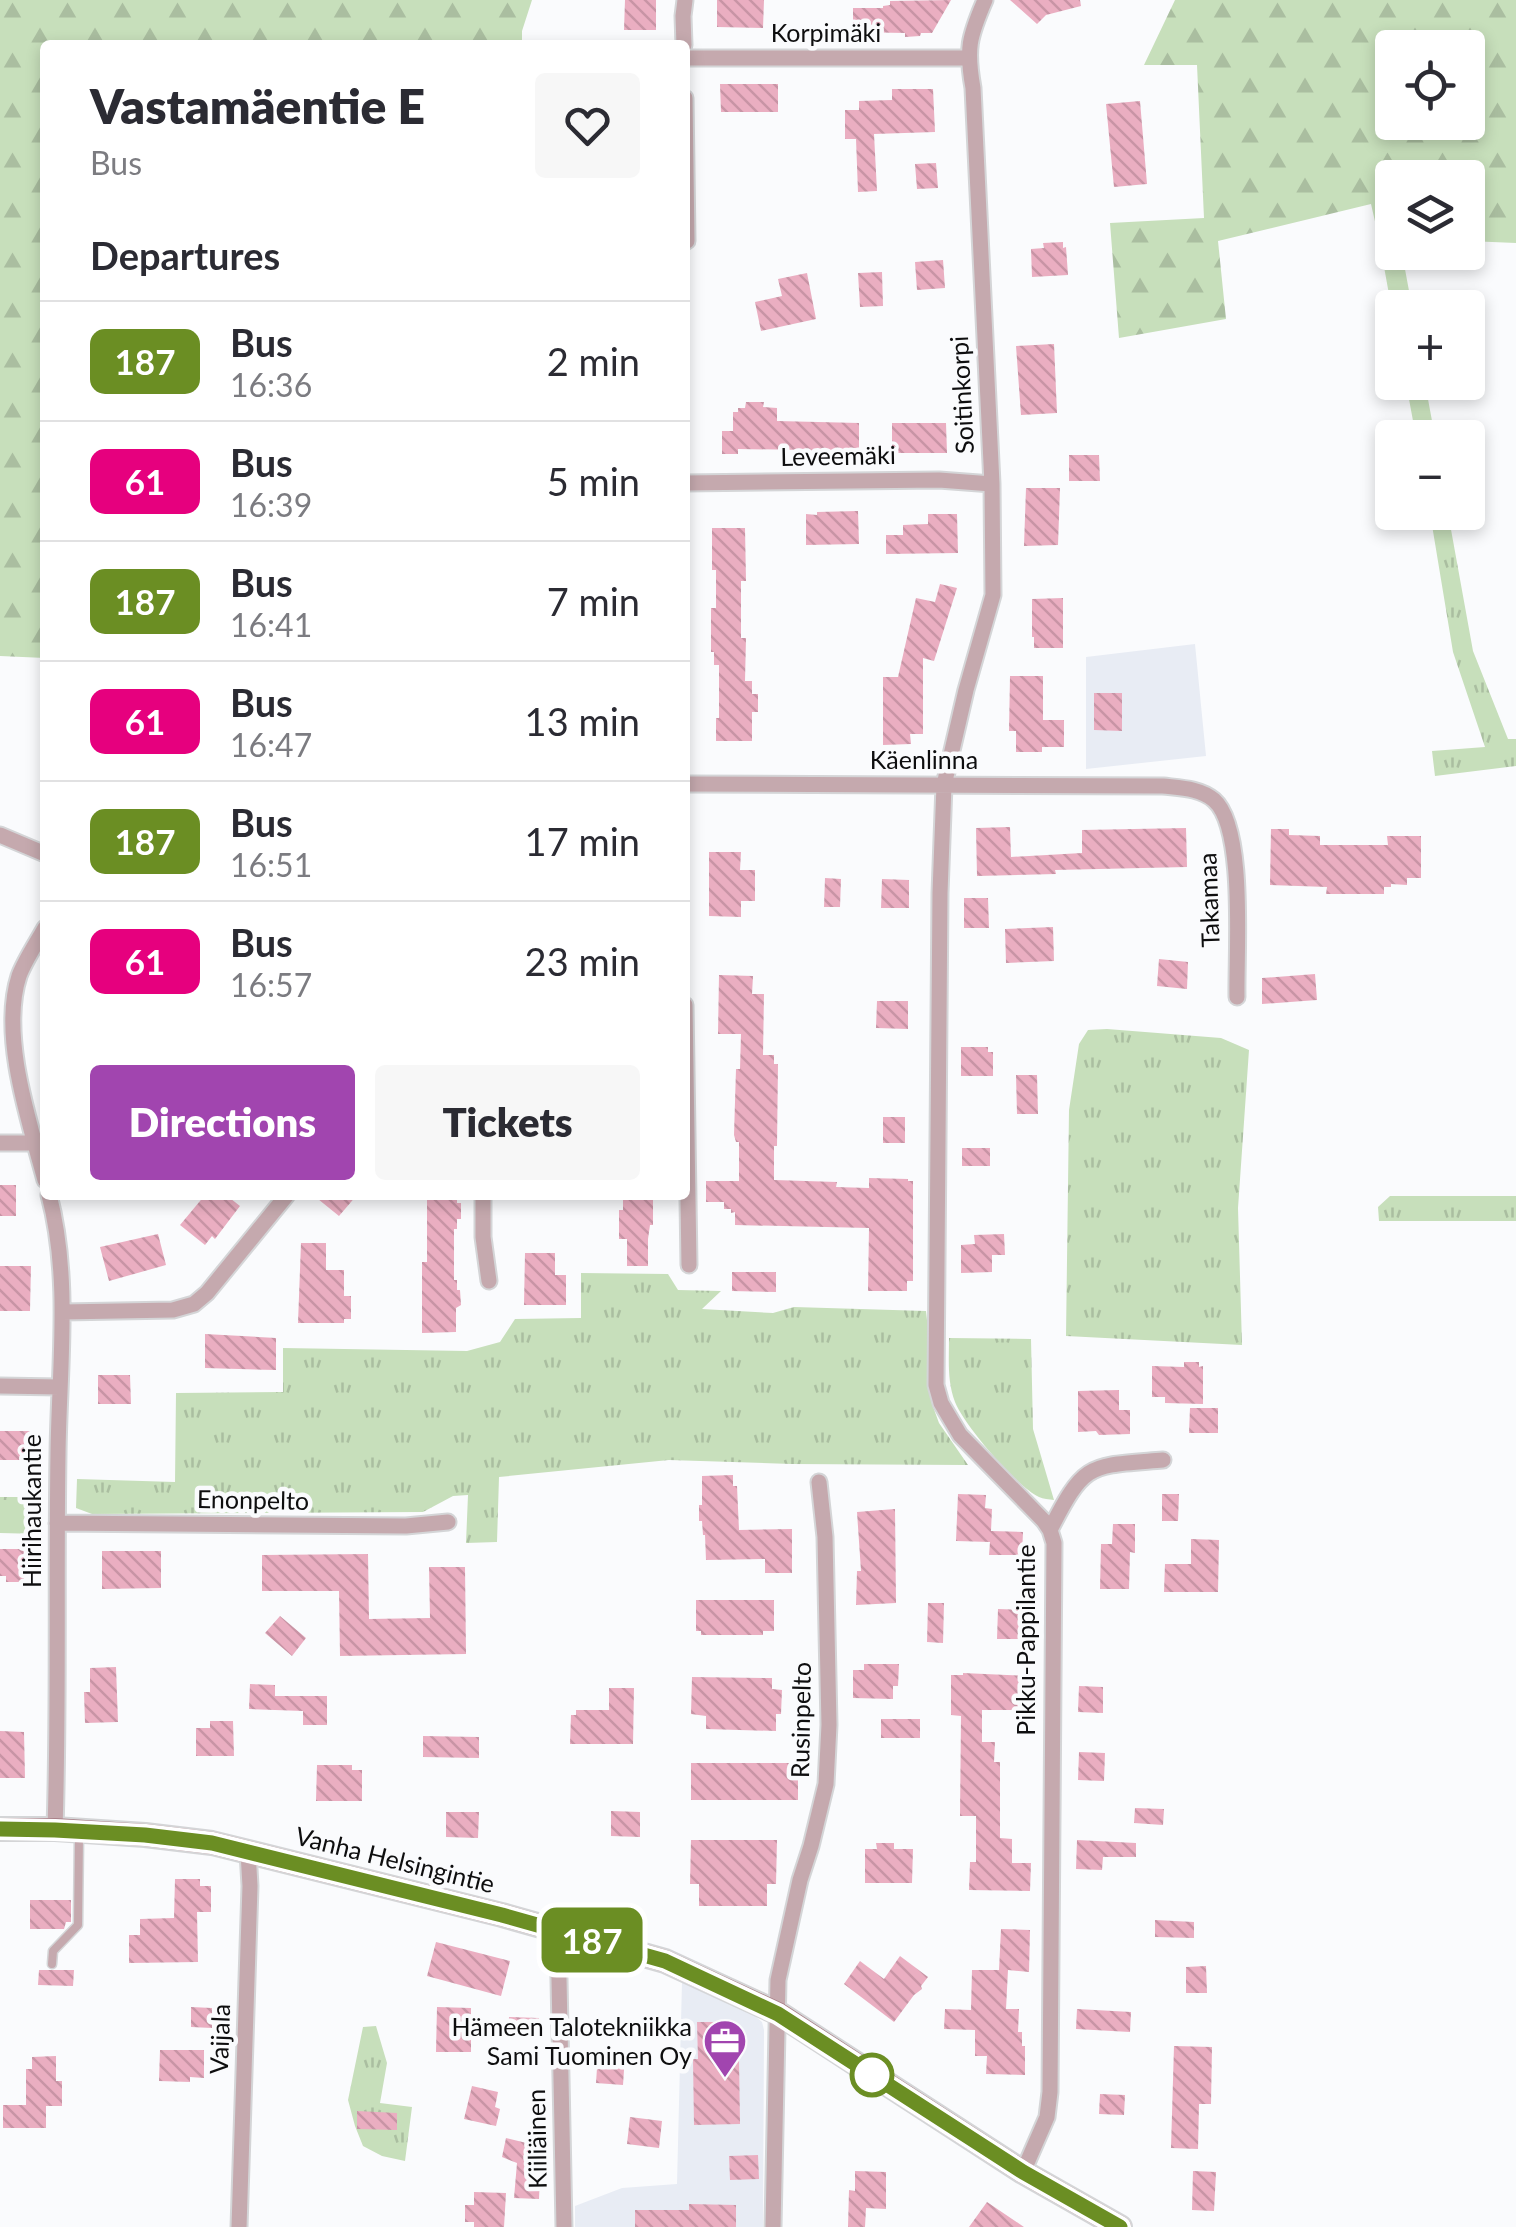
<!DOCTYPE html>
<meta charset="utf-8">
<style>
:root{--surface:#fff;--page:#f7f7f7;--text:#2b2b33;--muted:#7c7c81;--line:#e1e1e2;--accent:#a145af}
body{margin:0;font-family:Lato,sans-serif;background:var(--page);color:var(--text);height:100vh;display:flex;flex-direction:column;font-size:38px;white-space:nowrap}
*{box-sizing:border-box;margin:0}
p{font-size:32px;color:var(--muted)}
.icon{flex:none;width:55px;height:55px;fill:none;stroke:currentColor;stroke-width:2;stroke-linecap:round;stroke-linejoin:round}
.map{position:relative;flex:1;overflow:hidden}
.side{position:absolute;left:40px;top:40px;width:650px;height:1160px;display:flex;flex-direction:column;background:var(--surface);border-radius:10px;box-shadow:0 5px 15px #0003}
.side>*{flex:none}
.badge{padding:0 20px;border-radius:15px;font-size:35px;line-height:65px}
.tools{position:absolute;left:1375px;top:30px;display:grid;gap:20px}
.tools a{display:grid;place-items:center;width:110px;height:110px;border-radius:10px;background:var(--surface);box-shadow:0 5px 15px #0003;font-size:50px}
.map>.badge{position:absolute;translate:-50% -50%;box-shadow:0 0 0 5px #fff}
h2{padding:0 50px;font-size:38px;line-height:90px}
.round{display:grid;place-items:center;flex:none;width:105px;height:105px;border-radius:10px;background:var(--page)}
.summary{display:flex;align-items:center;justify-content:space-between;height:170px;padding:0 50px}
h1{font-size:48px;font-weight:800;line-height:75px}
.cta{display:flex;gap:20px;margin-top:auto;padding:20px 50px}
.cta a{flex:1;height:115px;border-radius:10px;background:var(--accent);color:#fff;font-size:40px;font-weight:800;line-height:115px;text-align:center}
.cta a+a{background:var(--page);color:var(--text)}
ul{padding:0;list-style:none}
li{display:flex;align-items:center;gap:30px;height:120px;padding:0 50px;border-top:2px solid var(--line)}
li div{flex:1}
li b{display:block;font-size:38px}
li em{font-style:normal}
li .badge{min-width:110px;font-weight:700;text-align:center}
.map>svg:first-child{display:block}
</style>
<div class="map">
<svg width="1516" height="2227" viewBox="0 0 1516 2227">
<defs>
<pattern id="grass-tufts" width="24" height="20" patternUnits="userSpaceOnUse" patternTransform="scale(2.5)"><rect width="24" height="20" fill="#c7dfbb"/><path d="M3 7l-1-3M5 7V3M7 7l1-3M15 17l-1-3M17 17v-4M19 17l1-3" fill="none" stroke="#aabea0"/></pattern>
<pattern id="forest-firs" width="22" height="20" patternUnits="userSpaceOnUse" patternTransform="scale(2.5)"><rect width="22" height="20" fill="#c7dfbb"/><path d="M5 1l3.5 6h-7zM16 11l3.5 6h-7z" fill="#aabea0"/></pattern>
<pattern id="park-crowns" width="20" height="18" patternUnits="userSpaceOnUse" patternTransform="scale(2.5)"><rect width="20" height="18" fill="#c7dfbb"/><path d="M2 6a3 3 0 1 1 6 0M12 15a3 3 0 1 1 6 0" fill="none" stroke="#aabea0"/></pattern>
<pattern id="building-back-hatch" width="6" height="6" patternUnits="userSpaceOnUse" patternTransform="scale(2.5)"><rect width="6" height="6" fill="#eaaec1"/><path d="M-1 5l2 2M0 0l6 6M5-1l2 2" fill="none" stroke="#c894a5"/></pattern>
</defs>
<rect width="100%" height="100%" fill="#fafbfd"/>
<path fill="#e8ecf4" d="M1195,644L1206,756L1086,769V657Z
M682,1982L755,2016L762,2022L764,2030L763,2227H575V2206L622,2188L677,2184Z"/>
<path fill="url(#grass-tufts)" d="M1379,239H1392V252L1402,253L1412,307L1392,308V311Z
M1406,383H1425L1435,437H1416Z
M1430,513H1448L1473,651L1508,739H1516V766L1435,776L1432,751L1485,747L1453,652Z
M1107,1029L1221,1038L1249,1050L1238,1208L1242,1345L1066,1336L1069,1110L1079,1044L1088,1030Z
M1390,1196H1516V1221H1379L1378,1207Z
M581,1273L668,1274L678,1290L721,1291L702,1309L773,1313L794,1307L926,1311L930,1347L931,1401L939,1423L968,1465L791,1464L669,1460L499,1477L497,1542L466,1543L468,1495L453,1496L423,1512L92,1514L76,1508L77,1479L175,1482L176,1393L283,1392V1348L467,1351L500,1342L515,1319L581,1318Z
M949,1338L1031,1339L1033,1429L1054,1500C1049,1499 1043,1499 1039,1497C1016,1486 964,1425 955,1402C947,1381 949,1360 949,1338Z
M376,2026L387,2063L380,2103L412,2107L405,2161L382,2156L363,2146L355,2126L348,2100L363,2027Z"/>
<path fill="url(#forest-firs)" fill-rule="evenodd" d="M0,0H532L522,31V45H45V658L0,656Z
M1175,0H1516V243L1468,241V178H1392V239H1379L1371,204L1218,241L1226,319L1119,338L1110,223L1204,218L1197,65H1144ZM1392,48H1468V122H1392Z"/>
<path fill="url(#park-crowns)" d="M0,1497H40L39,1534L0,1533Z"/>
<path fill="url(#building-back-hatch)" d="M625,0H656V30H624Z
M717,0H764L763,28L717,27Z
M951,0L932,33H921L920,36L905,37V33L853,32V8H883V6L890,5V1Z
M1010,0H1080L1081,6L1046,15L1037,24Z
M720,84H778V112H721Z
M892,89H933L935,132L874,134L877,191L858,192L856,139H845V110H859V101L892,100Z
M1140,101L1147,184L1114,187L1106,104Z
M936,163L938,188L917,189L915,164Z
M1063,242V248L1066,247L1068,275L1032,277L1031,249L1044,248L1043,243Z
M943,260L945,288L917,290L915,262Z
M882,272L883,306L860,307L858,273Z
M807,273L816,319L761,331L755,302L782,296L778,279Z
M1054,344L1057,413L1021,415L1016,346Z
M746,402H764L763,407L777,408V421L859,423V456L816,455V452H805V450L738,449V454H722V431H733V412H738V408H745Z
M892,423H946L947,453H892Z
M1069,455H1099L1100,481H1069Z
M1026,488H1060L1058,545L1024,546Z
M858,511L859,544L806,545V514L817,515V512Z
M928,514H957L958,553L886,554V535H903V525L928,524Z
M712,528H745L746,581H741V638H746L745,681H752V694H758V712H752V741H716V718H719V665H714V652H711V608H716V570H712Z
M940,584L957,588L934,661L923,658V734H910L911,744L883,745V677H898L916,598L935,602Z
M1063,598V648H1034V637H1032V599Z
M1010,676H1043V720H1064V747H1042V752H1016V731H1009Z
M1094,693H1122V731L1094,730Z
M1010,827L1011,857L1082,853V830L1186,828L1187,867L1055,870L1056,874L977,876L976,828Z
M1271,829H1289V835L1320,836V845H1388L1387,836H1421V878H1407V885L1391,884V887H1384V894H1326L1327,887L1270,885Z
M709,852H741L740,870H755V901H741V917L709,916Z
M825,878L841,879L840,907H824Z
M882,879L909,880V908H881Z
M964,898H988L989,928H964Z
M1053,927L1054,961L1006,963L1005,929Z
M1159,959L1188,962L1187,989L1157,986Z
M1315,974L1317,1000L1262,1004V978Z
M719,975L753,976L752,994H764L763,1055H774V1064H778L777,1146H774V1180L837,1182L836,1187L869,1188V1178L908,1179V1181H913V1281H907V1291H868L869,1228L735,1225V1212L731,1213V1209H724V1202H706V1181H739V1142H736L734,1135L736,1069H740L741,1034H718Z
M877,1001H908V1029L876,1028Z
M961,1047H988V1052H993V1076H961Z
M1016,1075H1037L1038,1114H1017Z
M883,1117H905V1143H883Z
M962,1148H990V1166H962Z
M0,1185H16V1216H0Z
M205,1195H226L240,1206L215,1239L212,1236L205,1245L180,1225Z
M313,1195H357L339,1216Z
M427,1195H457V1203H461V1219H457V1229H454V1280H457V1290H460L461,1305L456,1308V1332L422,1333V1262H427Z
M623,1195H653V1225H650L648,1239V1266H627V1239H619V1210H623Z
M158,1234L166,1265L109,1281L100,1247Z
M1004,1234L1005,1255H992V1272L961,1273V1245L975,1244L974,1235Z
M301,1243H326V1270H344V1296H351V1319H344V1323H298Z
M525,1253H555V1275H566V1305H524Z
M0,1266H31L30,1311H0Z
M732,1272H776V1292L732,1291Z
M205,1334L276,1338V1370L205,1368Z
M1184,1362H1199V1367L1203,1366V1404L1165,1403V1397H1152V1366L1184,1367Z
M98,1375H130L131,1404H98Z
M1119,1390V1410H1130V1434L1099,1435L1096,1431L1078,1432V1391Z
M1190,1408H1218V1433H1189Z
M0,1431H31V1460H0Z
M733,1475V1486H737L739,1530L792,1529V1573H765V1559L706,1560L705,1535H703L702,1521H699V1505H702V1476Z
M958,1494L986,1495L985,1508L992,1509L991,1531L1023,1532L1022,1555H989L990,1542L956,1541Z
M1162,1494H1179L1178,1521H1162Z
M895,1509L896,1603L856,1605L857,1571H861L857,1512Z
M1113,1524H1135V1553L1130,1552L1129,1589H1100L1101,1544H1112Z
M1191,1539L1219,1540L1218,1592H1164L1165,1564H1191Z
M0,1549H24V1582H6V1576H0Z
M102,1551H161V1588L102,1589Z
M368,1554L369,1619L430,1618L429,1567H465L466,1654L340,1656L339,1591H262V1555Z
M696,1600H774V1631H763V1635H701V1631H696Z
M928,1603H944L943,1643L927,1642Z
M998,1609L1029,1610V1639H997Z
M280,1616L306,1638L292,1656L265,1633Z
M864,1664H899L898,1686H893V1699L853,1698V1670H864Z
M116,1667L118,1722L85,1723L84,1692H90V1668Z
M963,1673L1030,1676V1710H982V1742H995L994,1762H1000V1838L1012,1839V1863H1031L1030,1891L969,1890L970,1862H976V1816H960L961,1716L951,1715V1675H963Z
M692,1677L772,1678V1689L782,1690L781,1714H776V1731L706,1729V1716L691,1714Z
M250,1684L275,1685V1696H327V1725H303V1711L249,1709Z
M1079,1686L1103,1687V1713L1078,1712Z
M609,1688H634L633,1744H570L571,1715H576V1710H609Z
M881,1719H920V1738H881Z
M210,1721H233L234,1756H196V1728H210Z
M0,1731L24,1732L25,1778H0Z
M423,1736L479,1737V1758L423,1757Z
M1079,1752L1105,1753L1104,1781L1078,1780Z
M691,1763H798V1800H691Z
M317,1765H352V1770H362V1801H316Z
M1135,1808L1164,1809L1163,1825L1134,1823Z
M611,1811L640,1812V1837L611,1836Z
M446,1812H479L478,1838L446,1837Z
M691,1840H777L776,1884H767V1906H699V1884H690Z
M1077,1840L1136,1843V1857H1103L1102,1870L1076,1869Z
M876,1843H894V1849H913L912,1883H865V1849H877Z
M175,1879H200V1886H211V1912H197L198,1962L129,1963V1935H140V1919L174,1918Z
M30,1900H71V1922H66L64,1929H30Z
M1155,1920L1194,1922V1938L1155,1937Z
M1001,1929L1030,1930L1029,1972L1008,1970L1006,2009H1019L1018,2032H1022V2046H1025V2075L986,2074L987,2056H975V2030L944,2029L945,2009L971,2010L972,1970H1006H999Z
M436,1942L510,1961L501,1996L427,1976Z
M900,1956L928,1977L921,1986L922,1989L914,1995L894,2022L844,1984L860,1961L884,1979Z
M1206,1966L1207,1993H1186V1967Z
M39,1970H74L73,1986L38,1985Z
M191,2007L212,2008V2028L191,2027Z
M437,2007L471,2008V2052H436Z
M1077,2009L1131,2012L1130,2032L1076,2029Z
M509,2017L539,2018V2037H508Z
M697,2022H731L732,2059H739L740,2124L694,2125L693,2059H698Z
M1174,2046L1212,2047L1211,2104H1199L1198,2149L1171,2148Z
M160,2050H204V2078L190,2077V2082L159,2081Z
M598,2053L625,2055L623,2085L596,2083Z
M56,2056V2081H62V2106H46V2128H3V2105H26V2069H32V2057Z
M472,2086L498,2092L495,2107L500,2109L496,2126L464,2119Z
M1100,2094L1125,2095L1124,2115L1099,2114Z
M357,2111L397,2113V2130L357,2129Z
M630,2117L662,2121L659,2148L627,2144Z
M506,2138L547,2148L540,2176L539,2199L514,2198L517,2163L502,2157Z
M758,2155L759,2179L730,2180L729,2156Z
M855,2171L886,2172V2209L866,2208L865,2227H848L849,2190L855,2191Z
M1193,2171L1216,2172L1214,2211L1192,2210Z
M474,2192L506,2193L504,2227H474V2222H465V2205H474Z
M987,2202L1024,2227H969Z
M689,2204L736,2205V2227H635V2210H689Z"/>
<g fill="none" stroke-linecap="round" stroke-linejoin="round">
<g stroke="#d4d5d7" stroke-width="11">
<path id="lane" d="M52,1964L53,1951L78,1925L79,1835"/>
</g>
<g stroke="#d4d5d7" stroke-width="19">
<path id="street" d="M985,0C969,37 966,49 973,88L992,484L993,595L966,690L944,785L940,893L936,1385L941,1403L960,1435L1044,1521L1050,1530L1054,1543L1050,2092L1047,2117L1023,2172
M684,45L683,16L685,0
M685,58H967
M685,98L687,241
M685,483L939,480L992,484
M685,784L1163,786C1180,788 1200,788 1214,800C1246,828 1236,954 1237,997
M0,835L45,854
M45,928C36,944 25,960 19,976C0,1035 29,1121 45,1180
M685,1005L689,1265
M0,1143H35
M49,1195C71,1279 59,1368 58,1454C56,1579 59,1704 55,1829
M483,1195V1237L489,1281
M63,1312L173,1310L194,1304L207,1293L287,1195
M0,1386L59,1387
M57,1523L406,1526L448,1522
M1050,1530C1085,1461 1089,1466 1163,1460
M558,1930L564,2227
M239,2227L250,1886L248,1852
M773,2227L778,1980L800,1880L811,1846L826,1784L829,1725L825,1537L819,1482"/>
</g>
<g stroke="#d4d5d7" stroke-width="26">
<path id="secondary" d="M0,1829H55L145,1835L212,1843L502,1915L665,1961L778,2013L1023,2172L1120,2227"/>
</g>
<use href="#lane" stroke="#c5a9ae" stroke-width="8"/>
<use href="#street" stroke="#c5a9ae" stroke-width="15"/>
<use href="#secondary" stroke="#a98189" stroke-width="22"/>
</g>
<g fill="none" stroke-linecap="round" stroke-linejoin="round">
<g stroke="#fff" stroke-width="22">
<path id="line" d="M0,1829L55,1830L145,1835L212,1843L502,1915L665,1961L778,2014L1023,2172L1120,2227"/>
</g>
<use href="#line" stroke="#6b8e23" stroke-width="15"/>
</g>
<defs>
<g id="office-pin" transform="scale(2.25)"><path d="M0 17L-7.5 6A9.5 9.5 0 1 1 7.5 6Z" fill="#a145af" stroke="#fafbfd"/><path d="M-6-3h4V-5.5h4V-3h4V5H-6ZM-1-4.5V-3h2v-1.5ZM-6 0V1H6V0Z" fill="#fff"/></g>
</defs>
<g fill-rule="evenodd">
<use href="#office-pin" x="725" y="2041"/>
</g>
<circle fill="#fff" stroke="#6b8e23" stroke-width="5" cx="872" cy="2075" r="20"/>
<g text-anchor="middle" stroke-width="9" stroke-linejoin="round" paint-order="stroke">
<g font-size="25" fill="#0e0e0f" stroke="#fafbfd">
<text x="826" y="42">Korpimäki</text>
<text transform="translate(962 395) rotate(-93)" y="9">Soitinkorpi</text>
<text transform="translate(838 456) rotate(-1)" y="9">Leveemäki</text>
<text x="924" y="769">Käenlinna</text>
<text transform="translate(1209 900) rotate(-92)" y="9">Takamaa</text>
<text transform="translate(253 1500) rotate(1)" y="9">Enonpelto</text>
<text transform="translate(32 1511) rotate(-90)" y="9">Hiirihaukantie</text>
<text transform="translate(1026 1640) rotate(-90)" y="9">Pikku-Pappilantie</text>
<text transform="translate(801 1720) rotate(-89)" y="9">Rusinpelto</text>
<text transform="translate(395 1860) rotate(14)" y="9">Vanha Helsingintie</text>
<text transform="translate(220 2039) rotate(-88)" y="9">Vaijala</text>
<text transform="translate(537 2139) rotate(-91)" y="9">Kiiliäinen</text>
</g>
<g font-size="25" fill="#0e0e0f" stroke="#fafbfd" text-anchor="end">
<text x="692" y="2036">Hämeen Talotekniikka<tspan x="692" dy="29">Sami Tuominen Oy</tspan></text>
</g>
</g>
</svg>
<div class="tools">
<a><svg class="icon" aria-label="locate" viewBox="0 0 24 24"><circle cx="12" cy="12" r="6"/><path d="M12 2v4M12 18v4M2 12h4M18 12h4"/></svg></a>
<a><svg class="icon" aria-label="layers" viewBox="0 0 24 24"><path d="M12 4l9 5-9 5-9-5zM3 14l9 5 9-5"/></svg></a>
<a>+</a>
<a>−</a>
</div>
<b class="badge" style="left:592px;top:1940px;background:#6b8e23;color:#fff">187</b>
<section class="side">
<div class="summary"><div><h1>Vastamäentie E</h1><p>Bus</p></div><a class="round"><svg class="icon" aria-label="heart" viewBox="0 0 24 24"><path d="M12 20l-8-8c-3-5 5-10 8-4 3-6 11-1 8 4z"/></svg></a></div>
<h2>Departures</h2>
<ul>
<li><span class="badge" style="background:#6b8e23;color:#fff">187</span><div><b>Bus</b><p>16:36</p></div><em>2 min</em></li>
<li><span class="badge" style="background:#e6007e;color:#fff">61</span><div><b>Bus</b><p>16:39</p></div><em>5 min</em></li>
<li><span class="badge" style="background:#6b8e23;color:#fff">187</span><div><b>Bus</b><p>16:41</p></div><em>7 min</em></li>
<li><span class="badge" style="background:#e6007e;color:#fff">61</span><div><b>Bus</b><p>16:47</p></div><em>13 min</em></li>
<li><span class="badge" style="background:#6b8e23;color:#fff">187</span><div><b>Bus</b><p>16:51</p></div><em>17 min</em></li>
<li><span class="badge" style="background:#e6007e;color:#fff">61</span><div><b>Bus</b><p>16:57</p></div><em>23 min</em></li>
</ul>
<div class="cta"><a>Directions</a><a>Tickets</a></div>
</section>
</div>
